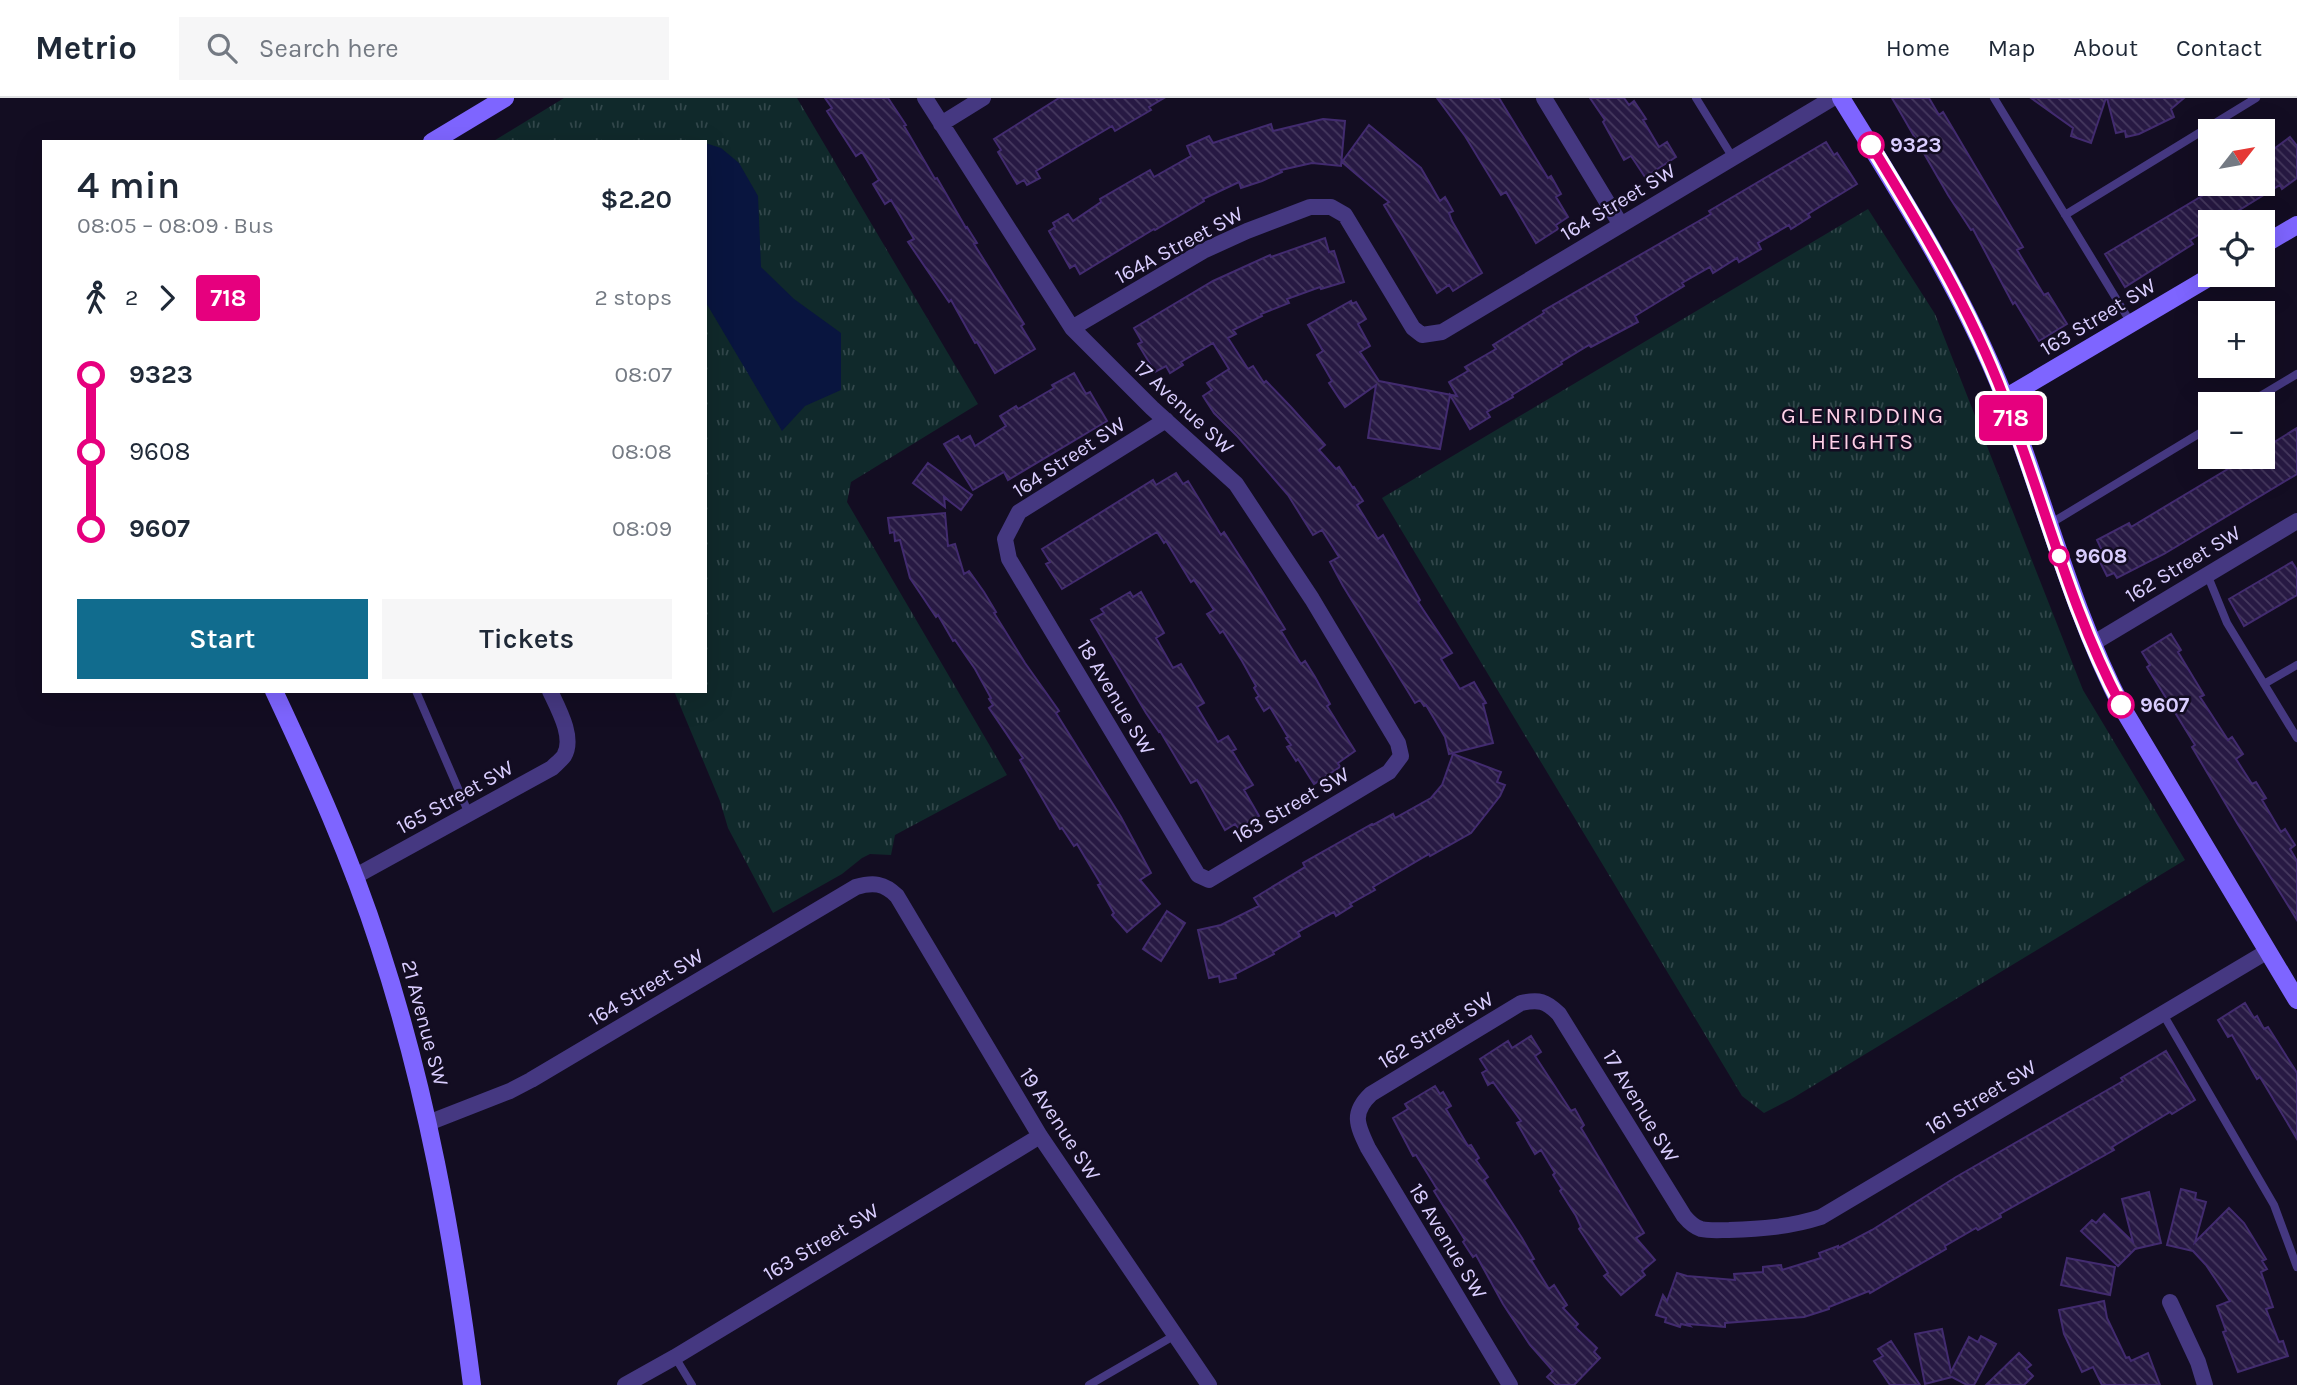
<!DOCTYPE html>
<meta charset="utf-8">
<style>
:root{--surface:#fff;--page:#f6f6f7;--text:#1f2937;--muted:#747a83;--line:#e0e1e3;--accent:#116c8e}
body{margin:0;font-family:Karla,sans-serif;background:var(--page);color:var(--text);height:100vh;display:flex;flex-direction:column;font-size:26px;white-space:nowrap}
*{box-sizing:border-box;margin:0}
p{font-size:23px;color:var(--muted)}
.icon{flex:none;width:38px;height:38px;fill:none;stroke:currentColor;stroke-width:2;stroke-linecap:round;stroke-linejoin:round}
.map{position:relative;flex:1;overflow:hidden}
.sheet{position:absolute;left:42px;top:42px;width:665px;height:553px;display:flex;flex-direction:column;background:var(--surface);border-radius:0px;box-shadow:0 7px 28px #0002}
.sheet>*{flex:none}
.badge{padding:0 14px;border-radius:5px;font-size:24px;line-height:46px}
.needle{width:46px;rotate:59deg}
.tools{position:absolute;left:2198px;top:21px;display:grid;gap:14px}
.tools a{display:grid;place-items:center;width:77px;height:77px;border-radius:0px;background:var(--surface);box-shadow:0 7px 28px #0002;font-size:35px}
.map>.badge{position:absolute;translate:-50% -50%;box-shadow:0 0 0 4px #fff}
.legs{display:flex;align-items:center;gap:10px;height:77px;padding:0 35px;font-size:23px}
.legs p{margin-inline-start:auto}
.overview{display:flex;align-items:center;justify-content:space-between;height:119px;padding:0 35px}
h1{font-size:38px;font-weight:600;line-height:52px}
.cta{display:flex;gap:14px;margin-top:auto;padding:14px 35px}
.cta a{flex:1;height:80px;border-radius:0px;background:var(--accent);color:#fff;font-size:28px;font-weight:600;line-height:80px;text-align:center}
.cta a+a{background:var(--page);color:var(--text)}
ul{padding:0 35px;list-style:none}
li{display:flex;align-items:center;gap:24px;height:77px;font-size:26px}
li i{display:grid;place-items:center;width:10px;height:100%;margin:0 9px;background:currentColor}
li i::after{content:'';width:18px;height:18px;margin:-9px;border:5px solid;border-radius:50%;background:var(--surface)}
li p{margin-inline-start:auto}
li:first-child i{background:linear-gradient(#0000 50%,currentColor 0)}
li:last-child i{background:linear-gradient(currentColor 50%,#0000 0)}
header{display:flex;align-items:center;gap:42px;box-sizing:border-box;height:98px;padding:0 35px;background:var(--surface);border-bottom:2px solid var(--line)}
header strong{font-size:33px}
nav{display:flex;gap:38px;margin-inline-start:auto;font-size:24px}
.search{width:490px;height:63px;background:var(--page);display:flex;align-items:center;gap:18px;box-sizing:border-box;padding:0 24px;border-radius:0px;color:var(--muted);font-size:26px}
.map>svg:first-child{display:block}
</style>
<header>
<strong>Metrio</strong>
<div class="search"><svg class="icon" aria-label="search" viewBox="0 0 24 24"><circle cx="10" cy="10" r="6"/><path d="M15 15l6 6"/></svg>Search here</div>
<nav><a>Home</a><a>Map</a><a>About</a><a>Contact</a></nav>
</header>
<div class="map">
<svg width="2297" height="1287" viewBox="0 0 2297 1287">
<defs>
<pattern id="park-tufts" width="24" height="20" patternUnits="userSpaceOnUse" patternTransform="scale(1.75)"><rect width="24" height="20" fill="#10292b"/><path d="M3 7l-1-3M5 7V3M7 7l1-3M15 17l-1-3M17 17v-4M19 17l1-3" fill="none" stroke="#32474b"/></pattern>
<pattern id="building-back-hatch" width="6" height="6" patternUnits="userSpaceOnUse" patternTransform="scale(1.75)"><rect width="6" height="6" fill="#271943"/><path d="M-1 5l2 2M0 0l6 6M5-1l2 2" fill="none" stroke="#46395f"/></pattern>
</defs>
<rect width="100%" height="100%" fill="#130d22"/>
<path fill="url(#park-tufts)" d="M564,0H797L978,306L851,384L847,404L1007,677L895,737L891,757L870,756L862,760L842,776L773,815L728,730L720,703L674,593H705V44H492Z
M1868,111L1935,216L2083,592L2185,762L1793,1000L1764,1015L1742,998L1382,400Z"/>
<path fill="#09153f" d="M705,45L721,50L739,65L758,98L761,169L794,201L841,235V292L805,308L782,333L705,203Z"/>
<path fill="url(#building-back-hatch)" stroke="#422b6f" stroke-width="2" d="M825,0H888L906,27L904,28L935,81L937,80L966,130L967,129L977,145L974,146L1024,226L1021,228L1035,251L995,275L977,244L975,245L951,202L949,204L908,144L914,141L891,102L885,106L873,86L879,82L862,54L856,58L841,35L827,13L832,10Z
M1059,0H1164L1149,9L1151,12L1115,33L1112,28L1036,73L1040,80L1027,87L1024,82L1017,86L998,54L1001,52L994,41Z
M1437,0H1499L1548,80L1551,78L1561,96L1556,99L1568,119L1556,127L1558,131L1536,145L1506,94L1501,97L1465,38Z
M1590,0H1624L1629,7L1634,3L1646,21L1643,22L1659,49L1667,44L1676,59L1645,79L1631,58L1624,62L1603,24L1605,22Z
M1892,0H1929L1939,17L1943,14L2023,149L2017,152L2044,197L2048,195L2067,226L2039,243L2015,204L2013,206L1973,131L1971,132L1948,97Z
M2031,0H2106L2091,45L2071,38L2073,30Z
M2107,0H2184L2171,11L2174,19L2139,36L2126,39L2125,33L2116,35Z
M1323,21L1345,23L1341,68L1312,65L1281,72L1282,74L1262,83L1241,90L1239,84L1203,101L1204,103L1155,132L1154,131L1080,176L1075,167L1070,170L1049,133L1055,129L1053,125L1068,116L1073,123L1101,104L1100,101L1150,72L1154,79L1191,58L1187,48L1209,38L1213,45L1271,26L1273,33Z
M1369,27L1421,70L1440,103L1445,99L1453,113L1449,115L1452,123L1482,175L1453,193L1449,187L1437,195L1384,107L1389,104L1342,64Z
M2290,39L2297,48V80L2282,91L2280,87L2220,124H2210V130L2190,142L2193,146L2125,189L2105,156L2222,86H2263V59Z
M1826,44L1834,57L1837,55L1857,86L1808,116L1810,119L1791,131L1789,127L1758,145L1761,151L1739,164L1737,160L1713,175L1710,169L1682,185L1684,188L1635,218L1638,224L1591,249L1589,247L1561,264L1562,266L1512,297L1513,299L1487,314L1490,319L1470,331L1450,297L1440,351L1368,340L1376,287L1345,309L1329,285L1332,283L1317,257L1323,253L1308,227L1351,203L1352,206L1356,204L1366,221L1358,226L1370,248L1360,254L1379,283L1457,298L1449,284L1468,273L1465,269L1496,251L1493,247L1544,215L1543,213L1678,135L1711,116L1709,113Z
M1325,140L1329,154L1334,153L1344,184L1321,191L1320,189L1287,201L1289,205L1261,216L1262,218L1233,232L1236,236L1228,240L1248,271L1253,268L1264,285L1266,283L1291,309L1325,347L1319,352L1336,371L1339,369L1353,390L1354,389L1363,403L1357,407L1378,441L1383,437L1420,502L1418,504L1452,555L1441,561L1460,591L1474,584L1486,605L1483,606L1493,645L1449,656L1445,639L1426,607L1424,608L1420,602L1415,605L1343,488L1330,464L1339,459L1322,432L1313,437L1288,397L1238,339L1214,315L1203,298L1212,292L1207,285L1229,271L1213,245L1181,264L1183,267L1170,275L1166,268L1155,274L1138,246L1142,244L1134,230L1213,183L1270,157L1271,159Z
M1074,275L1086,296L1090,294L1107,323L1008,382L1004,374L973,392L944,346L958,338L961,343L970,338L975,348L1006,328L1000,318L1016,308L1018,311L1054,290L1052,287Z
M2297,330V376L2164,456L2117,480L2114,475L2107,478L2099,462L2105,459L2097,442L2129,425L2131,429L2248,359H2263V351Z
M928,365L972,397L961,412L944,399L945,409L913,385Z
M1176,375L1183,386L1188,383L1221,437L1224,434L1253,479L1285,531L1281,533L1301,566L1305,563L1315,579L1330,606L1327,608L1355,653L1338,665L1340,669L1314,686L1298,661L1296,663L1287,649L1291,647L1286,640L1288,639L1270,609L1264,613L1256,600L1259,598L1254,590L1256,588L1242,563L1223,533L1220,535L1207,516L1214,512L1194,482L1191,484L1166,443L1164,445L1157,434L1062,491L1046,466L1050,464L1042,451L1153,382L1156,387Z
M945,415L948,448L955,446L964,476L969,473L984,494L996,514L994,515L1025,565L1059,613L1056,615L1121,719L1151,775L1140,782L1160,806L1127,834L1112,817L1114,815L1098,787L1101,786L1077,746L1074,748L1062,730L1060,731L1020,662L1023,660L989,610L993,607L989,601L991,600L975,571L955,542L953,543L938,517L936,519L910,480L900,442L895,443L894,434L890,435L888,420Z
M2292,464L2297,472V497L2244,528L2229,501Z
M1130,494L1133,499L1141,494L1164,535L1156,540L1173,570L1181,566L1204,605L1197,609L1218,644L1228,638L1236,651L1232,653L1253,687L1244,692L1259,718L1238,730L1235,726L1225,732L1197,682L1191,685L1160,633L1159,634L1146,615L1091,522L1104,515L1101,511Z
M2171,536L2181,552L2178,554L2204,597L2200,599L2228,642L2232,639L2243,656L2236,661L2252,686L2256,684L2266,700L2262,702L2281,734L2285,731L2295,747L2290,751L2297,763V822L2237,725L2192,649L2195,647L2147,569L2150,567L2142,554Z
M1453,656L1501,674L1497,684L1505,687L1500,698L1471,735L1430,758L1429,756L1373,789L1375,792L1350,806L1352,808L1336,818L1334,814L1298,834L1300,838L1273,854L1274,856L1235,876L1236,880L1220,884L1219,878L1209,880L1198,832L1221,827L1259,808L1254,800L1305,769L1303,765L1372,726L1373,727L1393,716L1395,720L1431,700L1442,687Z
M1167,813L1185,825L1161,863L1143,851Z
M2245,905L2254,920L2257,918L2264,931L2268,929L2297,975V1041L2260,979L2257,981L2232,937L2228,939L2218,922Z
M1531,938L1541,954L1535,958L1571,1013L1575,1011L1584,1027L1581,1030L1644,1135L1636,1140L1655,1162L1642,1173L1645,1177L1621,1197L1604,1178L1608,1175L1579,1131L1581,1129L1576,1118L1560,1093L1562,1091L1553,1077L1555,1075L1541,1052L1535,1056L1517,1025L1521,1023L1493,984L1488,987L1482,975L1487,972L1480,961L1508,943L1512,950Z
M2166,953L2195,1002L2172,1016L2170,1014L2112,1049L2114,1052L2000,1116L2001,1119L1978,1132L1976,1130L1945,1148L1946,1151L1870,1195L1869,1193L1829,1209V1211L1804,1219L1725,1225V1229L1688,1226L1690,1228L1681,1226L1680,1229L1665,1224L1666,1220L1656,1217L1663,1197L1667,1203L1677,1175L1687,1178L1735,1182L1734,1176L1763,1174V1169L1781,1167L1782,1172L1821,1160L1819,1155L1838,1148V1150L1872,1132L1956,1079L2123,983L2121,980Z
M1435,988L1440,996L1443,994L1451,1008L1446,1011L1468,1048L1471,1047L1479,1060L1476,1062L1488,1079L1484,1082L1522,1140L1534,1161L1531,1162L1549,1191L1554,1187L1567,1207L1563,1210L1578,1226L1575,1229L1597,1250L1594,1254L1600,1260L1574,1287H1556L1547,1279L1553,1273L1530,1247L1503,1206L1476,1157L1473,1159L1463,1144L1465,1142L1434,1093L1437,1091L1416,1057L1413,1058L1393,1020L1408,1011L1405,1006Z
M2181,1091L2196,1095L2195,1101L2206,1104L2195,1144L2229,1110L2244,1125L2266,1161L2262,1163L2267,1171L2261,1174L2273,1209L2266,1211L2279,1244L2283,1243L2288,1258L2238,1274L2223,1234L2226,1233L2217,1208L2230,1203L2206,1167L2193,1153L2167,1147Z
M2149,1094L2161,1145L2135,1151L2118,1168L2081,1133L2092,1122L2096,1125L2104,1116L2133,1144L2122,1101Z
M2067,1160L2115,1169L2110,1197L2061,1187Z
M2104,1203L2107,1220L2126,1260L2129,1259L2131,1263L2148,1255L2160,1287H2102L2093,1269L2082,1274L2064,1236L2059,1212Z
M1942,1231L1951,1274L1969,1239L1978,1244L1981,1238L1996,1246L1974,1287H1967L1952,1279L1925,1286L1915,1236Z
M1891,1243L1920,1287H1890L1874,1263L1883,1258L1878,1251Z
M2019,1255L2031,1267L2026,1271L2033,1278L2024,1287H1986Z"/>
<g fill="none" stroke-linecap="round" stroke-linejoin="round">
<path stroke="#453881" stroke-width="8" d="M1696,0L1733,60
M1994,0L2131,225
M2065,117L2256,0
M2247,306L2297,276
M2048,427L2210,329
M2207,476L2227,525L2297,640
M2264,586L2297,567
M416,593L469,716
M2163,916L2274,1107L2297,1169
M675,1259L692,1287
M1089,1287L1177,1236"/>
<path stroke="#453881" stroke-width="16" d="M925,0L1072,230L1152,310L1236,386L1312,501L1398,645L1401,658L1389,674L1209,782L1198,777L1009,461L1005,441L1019,414L1166,322
M1544,0L1621,127
M941,26L983,0
M1072,230L1203,153L1247,133L1310,109H1331L1345,117L1413,230L1422,237L1442,234L1833,0
M2092,546L2297,423
M354,779L552,670C556,666 561,662 564,658C575,640 558,610 550,593
M428,1025L510,993L531,982L856,789C873,784 884,785 897,798L1040,1038L1209,1287
M2170,1204L2198,1264L2205,1287
M625,1287L675,1259L1040,1038
M1510,1287L1368,1050C1357,1027 1351,1015 1371,996L1521,905C1539,901 1546,903 1559,916L1684,1118C1689,1124 1694,1129 1701,1131C1710,1133 1720,1132 1729,1132C1761,1131 1790,1129 1821,1119L2268,853"/>
<path stroke="#7e65ff" stroke-width="18" d="M1841,0C1902,99 1961,190 2004,298C2045,403 2071,511 2123,611L2297,902
M432,44L505,0
M2263,147L2297,127
M2005,300L2213,177
M274,593C313,676 351,760 379,847C426,990 453,1138 472,1287"/>
</g>
<g fill="none" stroke-linecap="round" stroke-linejoin="round">
<g stroke="#fff" stroke-width="16">
<path id="line-1" d="M1871,47C1921,129 1970,210 2004,300C2044,402 2069,509 2121,607"/>
</g>
<use href="#line-1" stroke="#e6007e" stroke-width="10"/>
</g>
<g fill="#fff" stroke="#e6007e" stroke-width="3.5">
<circle cx="1871" cy="47" r="12"/>
<circle cx="2059" cy="458" r="9"/>
<circle cx="2121" cy="607" r="12"/>
</g>
<g text-anchor="middle" stroke-width="5" stroke-linejoin="round" paint-order="stroke">
<g font-size="21" font-weight="bold" fill="#daceff" stroke="#130d22" text-anchor="start">
<text x="1890" y="54">9323</text>
<text x="2075" y="465">9608</text>
<text x="2140" y="614">9607</text>
</g>
<g font-size="21" fill="#daceff" stroke="#130d22">
<text transform="translate(1618 104) rotate(-31)" y="7">164 Street SW</text>
<text transform="translate(1179 147) rotate(-28)" y="7">164A Street SW</text>
<text transform="translate(2098 219) rotate(-31)" y="7">163 Street SW</text>
<text transform="translate(1184 309) rotate(43)" y="7">17 Avenue SW</text>
<text transform="translate(1069 359) rotate(-33)" y="7">164 Street SW</text>
<text transform="translate(2183 466) rotate(-31)" y="7">162 Street SW</text>
<text transform="translate(1116 599) rotate(59)" y="7">18 Avenue SW</text>
<text transform="translate(455 699) rotate(-29)" y="7">165 Street SW</text>
<text transform="translate(1291 707) rotate(-30)" y="7">163 Street SW</text>
<text transform="translate(646 889) rotate(-31)" y="7">164 Street SW</text>
<text transform="translate(425 925) rotate(75)" y="7">21 Avenue SW</text>
<text transform="translate(1436 932) rotate(-31)" y="7">162 Street SW</text>
<text transform="translate(1981 999) rotate(-31)" y="7">161 Street SW</text>
<text transform="translate(1641 1008) rotate(59)" y="7">17 Avenue SW</text>
<text transform="translate(1060 1026) rotate(57)" y="7">19 Avenue SW</text>
<text transform="translate(1448 1143) rotate(59)" y="7">18 Avenue SW</text>
<text transform="translate(821 1144) rotate(-31)" y="7">163 Street SW</text>
</g>
<g font-size="23" letter-spacing="2" fill="#ffd0e7" stroke="#130d22">
<text x="1863" y="325">GLENRIDDING<tspan x="1863" dy="26">HEIGHTS</tspan></text>
</g>
</g>
</svg>
<div class="tools">
<a><svg class="needle" viewBox="-14 -14 28 28"><path d="M0-13l5 13h-10z" fill="#e53935"/><path d="M0 13l5-13h-10z" fill="#747a83"/></svg></a>
<a><svg class="icon" aria-label="locate" viewBox="0 0 24 24"><circle cx="12" cy="12" r="6"/><path d="M12 2v4M12 18v4M2 12h4M18 12h4"/></svg></a>
<a>+</a>
<a>−</a>
</div>
<b class="badge" style="left:2011px;top:320px;background:#e6007e;color:#fff">718</b>
<section class="sheet">
<div class="overview"><div><h1>4 min</h1><p>08:05 – 08:09 · Bus</p></div><b>$2.20</b></div>
<div class="legs"><svg class="icon" aria-label="walk" viewBox="0 0 24 24"><circle cx="13" cy="4" r="2"/><path d="M13 8l-2 6 4 7M11 14l-3 7M7 12l3-4h3l4 4"/></svg>2<svg class="icon" aria-label="forward" viewBox="0 0 24 24"><path d="M9 5l7 7-7 7"/></svg><b class="badge" style="background:#e6007e;color:#fff">718</b><p>2 stops</p></div>
<ul>
<li><i style="color:#e6007e"></i><b>9323</b><p>08:07</p></li>
<li><i style="color:#e6007e"></i><span>9608</span><p>08:08</p></li>
<li><i style="color:#e6007e"></i><b>9607</b><p>08:09</p></li>
</ul>
<div class="cta"><a>Start</a><a>Tickets</a></div>
</section>
</div>
